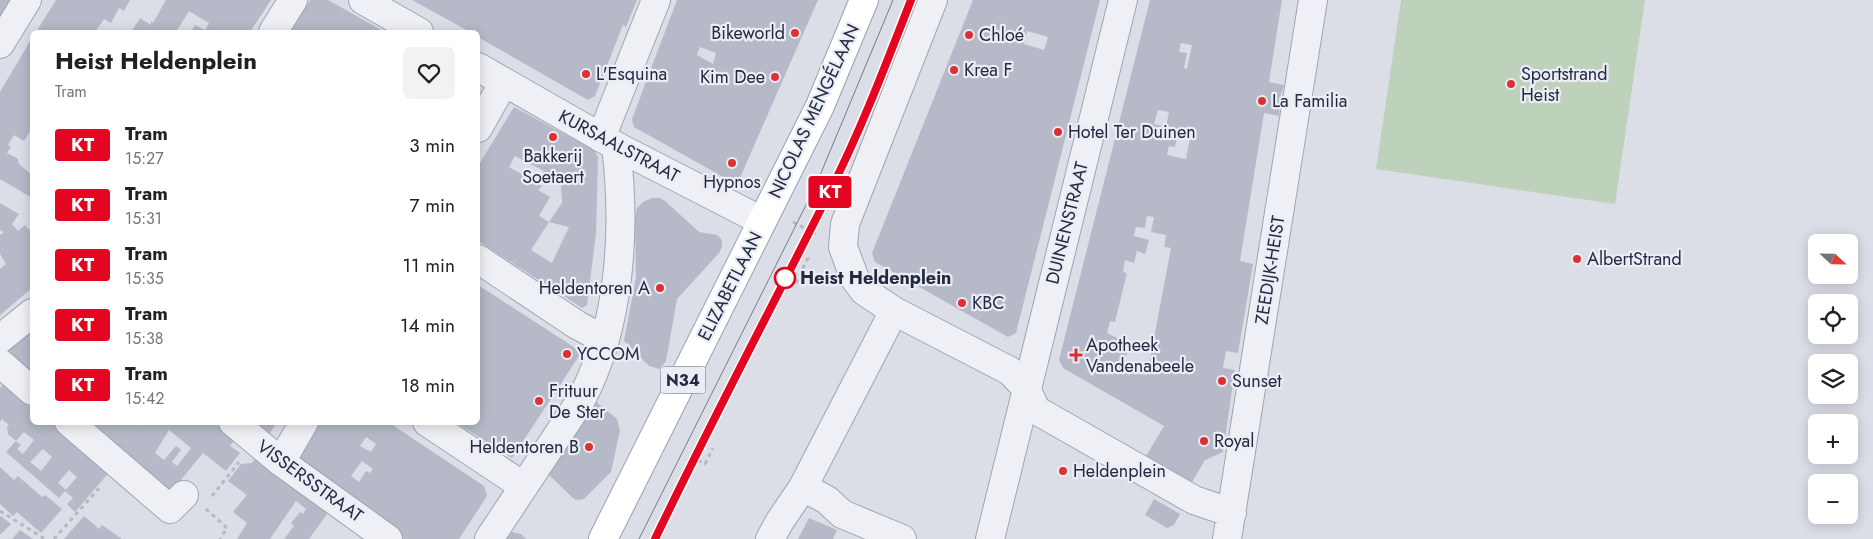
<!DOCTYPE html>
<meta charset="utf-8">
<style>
:root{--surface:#fff;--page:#f2f2f2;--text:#202124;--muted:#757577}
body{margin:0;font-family:Jost,sans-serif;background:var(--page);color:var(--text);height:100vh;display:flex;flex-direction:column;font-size:19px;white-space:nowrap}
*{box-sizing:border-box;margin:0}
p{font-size:16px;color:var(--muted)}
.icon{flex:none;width:28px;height:28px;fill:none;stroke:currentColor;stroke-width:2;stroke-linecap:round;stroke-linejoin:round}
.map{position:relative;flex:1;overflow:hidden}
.panel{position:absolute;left:30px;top:30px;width:450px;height:395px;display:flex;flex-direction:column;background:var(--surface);border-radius:8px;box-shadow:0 2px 12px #0003}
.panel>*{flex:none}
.badge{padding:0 10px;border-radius:4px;font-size:18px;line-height:32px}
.needle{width:32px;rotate:112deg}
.buttons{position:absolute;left:1808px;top:234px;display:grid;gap:10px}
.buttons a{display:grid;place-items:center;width:50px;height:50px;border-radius:8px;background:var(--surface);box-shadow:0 2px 12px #0003;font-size:25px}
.map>.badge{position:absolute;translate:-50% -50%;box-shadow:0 0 0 2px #fff}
.round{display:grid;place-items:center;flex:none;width:52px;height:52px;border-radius:8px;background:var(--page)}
.headline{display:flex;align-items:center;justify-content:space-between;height:85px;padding:0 25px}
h1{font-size:24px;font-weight:700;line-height:38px}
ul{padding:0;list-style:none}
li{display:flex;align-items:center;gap:15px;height:60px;padding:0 25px}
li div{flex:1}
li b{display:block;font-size:19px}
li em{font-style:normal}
li .badge{min-width:55px;font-weight:700;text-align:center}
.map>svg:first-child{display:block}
</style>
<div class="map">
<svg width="1873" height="539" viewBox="0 0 1873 539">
<rect width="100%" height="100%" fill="#dbdee7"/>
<path fill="#bed2bb" d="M1401,0H1645L1615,204L1376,169Z"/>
<path fill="#b5b9c8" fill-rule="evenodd" d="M0,0H12L0,20Z
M56,0H130L124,11L119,8L111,23L104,19L95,32H36Z
M166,0H271L250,32H191L195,25L205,30L209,23L189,11L176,32H131L140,18L151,25V21L153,23Z
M310,0H328L385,32H290Z
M412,0H637L626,27L623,25L595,96L588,100L478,37V32H470Z
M677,0H818L739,180L732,182L634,127L632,119ZM700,47L716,53L713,64L697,55Z
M973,0H1100L1016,333L1008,337L875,262L872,253ZM1027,31L1048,37L1044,50L1024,44Z
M1150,0H1282L1269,82L1284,85L1280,97L1279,116L1264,113L1240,261L1253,264L1238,353L1226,351L1223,368L1235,370L1223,452L1205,460L1192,482L1146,456L1164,426L1063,368L1059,360ZM1181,43L1192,45L1187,69L1184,68L1187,53L1179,52ZM1158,110L1169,112L1166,127L1154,124ZM1179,130L1191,133L1186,159L1167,155L1169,146L1175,147ZM1147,216L1154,217L1151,232L1166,235L1164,247L1171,248L1147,375L1119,370L1131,345L1107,333L1110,321L1115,322L1127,273L1123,272L1125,260L1134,263L1137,251L1145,254L1149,240L1134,236L1136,227L1145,228Z
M32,38V128L24,141L14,135L8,145L11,147L7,153L18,159L19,164L32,175V198L0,179V92Z
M514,107L594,150L598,157L596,233L587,305L582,308L478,241V166ZM515,156L544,171L541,176L556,184L557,182L561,184L562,203L549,222L569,227L552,263L531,250L549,222L539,216L550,197L538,190L542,186L509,167Z
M652,198H660L665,201L699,232L717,235L722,240V247L719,253L677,299L666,361L659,369L649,366L624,341L636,277L635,218L637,208L643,202Z
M0,203L19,214L12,224L18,231L25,225L29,230L32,226V288L0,315V269L6,264L0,254V235L4,232L0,230Z
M478,285L577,349L579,356L512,458L455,422H478Z
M32,330V374L10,355V348Z
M8,380L32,401V422H58L112,469L75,512L67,504L73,498L65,491L77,477L69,470L58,483L66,490L59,498L6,452L16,441L8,434L7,427L9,425L2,419L0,422V388ZM24,432L34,440L23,454L17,449L21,445L16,441ZM43,449L52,457L41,471L30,462Z
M594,400L617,419L620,430L611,472L584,499L579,500L574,499L549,475L548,470Z
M89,422H134L138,426L141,422H214L235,439L230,446L240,453L226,471L203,453L171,492ZM169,430L191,448L177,466L172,462L181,450L176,446L164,460L155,453Z
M247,422H277L267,438Z
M320,422H388L484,486L487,496L459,539H404L297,460ZM366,437L376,444L371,452L360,446ZM362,461L373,469L370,473L366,471L359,482L351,476Z
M257,456L330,510L309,539H284L294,526L291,523L300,512L303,514L306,509L296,501L270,539H237L247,523L233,512L247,495L228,481L241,464L252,463Z
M0,467L14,480L18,476L42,497L45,495L62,509L41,533L17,512L13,516L0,504Z
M1154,499L1180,514L1174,525L1167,528L1145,515Z
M1,516L11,524L0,535V517Z
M84,516L99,529L102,525L122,539H64Z
M809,518L837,530L833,539H798Z
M20,530L33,539H12Z
M512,532L521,534L526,539H505Z"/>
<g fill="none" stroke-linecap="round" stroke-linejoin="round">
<g stroke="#a0a4b1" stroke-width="30">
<path id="minor" d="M363,0L419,32
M933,0L845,224L843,247L855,279L864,291L894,311L1010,371L1026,388L1036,410L1194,500L1232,513
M273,32L293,0
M0,44L27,0
M478,67L616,146L762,221
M478,128L504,82
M601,138L656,0
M478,259L577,325L605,340
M0,339L32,313
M0,363L32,391
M69,422L170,509L184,495
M233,422L281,462L388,539
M427,422L523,486
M281,462L304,422
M803,487L827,500L842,514L902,539
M489,539L581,400C621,324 626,229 616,146
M770,539L780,521L803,487L894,311
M990,539L1123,0
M1227,539L1313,0"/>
</g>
<g stroke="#99a0b4" stroke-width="30">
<path id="major" d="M603,539L820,106L864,0"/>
</g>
<path stroke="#b5b9c2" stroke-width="3" stroke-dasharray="4 4" stroke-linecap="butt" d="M793,222L816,234
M796,283L808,258L802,255
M698,460L705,464L713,448
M212,496L239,462
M206,509L227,528L220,539
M0,511L45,539
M54,539L101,486"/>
<use href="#minor" stroke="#eef0f5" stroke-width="28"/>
<use href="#major" stroke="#fff" stroke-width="28"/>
<path stroke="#737b92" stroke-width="1" d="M639,539L816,185L893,0
M655,539C711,422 772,307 830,191C861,130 886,64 911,0"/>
</g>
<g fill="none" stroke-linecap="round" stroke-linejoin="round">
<g stroke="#fff" stroke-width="11">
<path id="line" d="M655,539C711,422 772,307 830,191C861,130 886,64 911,0"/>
</g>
<use href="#line" stroke="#e40521" stroke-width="8"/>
</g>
<g fill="#dc3133" stroke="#eaedf5" stroke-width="2">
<circle cx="795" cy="33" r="5"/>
<circle cx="969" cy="35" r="5"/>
<circle cx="954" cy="70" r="5"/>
<circle cx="586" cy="74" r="5"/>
<circle cx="775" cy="77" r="5"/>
<circle cx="1511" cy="84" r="5"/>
<circle cx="1262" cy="101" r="5"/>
<circle cx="1058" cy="132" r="5"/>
<circle cx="553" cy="137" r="5"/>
<circle cx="732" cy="163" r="5"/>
<circle cx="1577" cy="259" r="5"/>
<circle cx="660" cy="288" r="5"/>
<circle cx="962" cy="303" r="5"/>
<circle cx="567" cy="354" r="5"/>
<path d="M1073.5 347.5h5v5h5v5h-5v5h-5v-5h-5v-5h5z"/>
<circle cx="1222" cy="381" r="5"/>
<circle cx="539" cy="401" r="5"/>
<circle cx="1204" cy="441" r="5"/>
<circle cx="589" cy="447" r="5"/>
<circle cx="1063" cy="471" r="5"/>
</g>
<circle fill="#fff" stroke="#e40521" stroke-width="2.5" cx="785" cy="278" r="10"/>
<g text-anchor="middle" stroke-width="4.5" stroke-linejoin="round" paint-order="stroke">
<rect fill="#eaedf5" stroke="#5f6476" stroke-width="1" x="660.5" y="366.5" width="45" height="27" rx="4"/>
<g font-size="16" font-weight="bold" fill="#242a3f">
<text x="683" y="386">N34</text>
</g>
<g font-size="18" fill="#242a3f" stroke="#eaedf5" text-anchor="start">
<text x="785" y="39" text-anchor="end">Bikeworld</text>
<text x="979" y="41">Chloé</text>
<text x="964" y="76">Krea F</text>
<text x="596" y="80">L'Esquina</text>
<text x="1521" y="80">Sportstrand<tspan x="1521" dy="21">Heist</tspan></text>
<text x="765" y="83" text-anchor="end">Kim Dee</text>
<text x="1272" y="107">La Familia</text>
<text x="1068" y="138">Hotel Ter Duinen</text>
<text x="553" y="162" text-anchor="middle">Bakkerij<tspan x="553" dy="21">Soetaert</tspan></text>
<text x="732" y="188" text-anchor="middle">Hypnos</text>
<text x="1587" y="265">AlbertStrand</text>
<text x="650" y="294" text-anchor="end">Heldentoren A</text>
<text x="972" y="309">KBC</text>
<text x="1086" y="351">Apotheek<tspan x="1086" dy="21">Vandenabeele</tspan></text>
<text x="577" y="360">YCCOM</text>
<text x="1232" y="387">Sunset</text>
<text x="549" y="397">Frituur<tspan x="549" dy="21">De Ster</tspan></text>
<text x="1214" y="447">Royal</text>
<text x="579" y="453" text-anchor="end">Heldentoren B</text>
<text x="1073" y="477">Heldenplein</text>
</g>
<g font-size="18" fill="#242a3f" stroke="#eaedf5">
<text transform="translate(814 111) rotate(-65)" y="6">NICOLAS MENGÉLAAN</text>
<text transform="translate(619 146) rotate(28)" y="6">KURSAALSTRAAT</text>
<text transform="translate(1067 223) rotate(-76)" y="6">DUINENSTRAAT</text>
<text transform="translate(1270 270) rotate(-81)" y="6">ZEEDIJK-HEIST</text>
<text transform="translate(730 286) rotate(-63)" y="6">ELIZABETLAAN</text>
<text transform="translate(310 481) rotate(36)" y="6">VISSERSSTRAAT</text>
</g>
<g font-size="18" font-weight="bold" fill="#242a3f" stroke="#eaedf5" text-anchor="start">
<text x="800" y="284">Heist Heldenplein</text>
</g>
</g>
</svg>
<div class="buttons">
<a><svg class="needle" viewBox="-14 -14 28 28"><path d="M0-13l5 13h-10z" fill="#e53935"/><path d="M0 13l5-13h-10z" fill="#757577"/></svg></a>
<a><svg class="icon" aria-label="locate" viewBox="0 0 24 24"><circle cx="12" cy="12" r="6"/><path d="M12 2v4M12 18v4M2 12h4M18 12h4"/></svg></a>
<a><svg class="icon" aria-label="layers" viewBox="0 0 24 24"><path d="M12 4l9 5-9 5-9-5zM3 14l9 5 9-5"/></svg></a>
<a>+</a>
<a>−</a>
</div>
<b class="badge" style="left:830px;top:192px;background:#e40521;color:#fff">KT</b>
<section class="panel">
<div class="headline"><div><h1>Heist Heldenplein</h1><p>Tram</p></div><a class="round"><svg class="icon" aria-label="heart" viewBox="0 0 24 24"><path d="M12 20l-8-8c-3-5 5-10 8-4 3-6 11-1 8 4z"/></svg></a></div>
<ul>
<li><span class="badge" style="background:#e40521;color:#fff">KT</span><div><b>Tram</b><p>15:27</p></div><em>3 min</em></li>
<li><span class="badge" style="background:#e40521;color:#fff">KT</span><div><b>Tram</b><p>15:31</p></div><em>7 min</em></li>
<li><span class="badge" style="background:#e40521;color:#fff">KT</span><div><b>Tram</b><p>15:35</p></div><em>11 min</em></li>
<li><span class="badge" style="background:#e40521;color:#fff">KT</span><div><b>Tram</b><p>15:38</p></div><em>14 min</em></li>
<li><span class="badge" style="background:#e40521;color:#fff">KT</span><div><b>Tram</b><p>15:42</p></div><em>18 min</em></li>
</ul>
</section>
</div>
